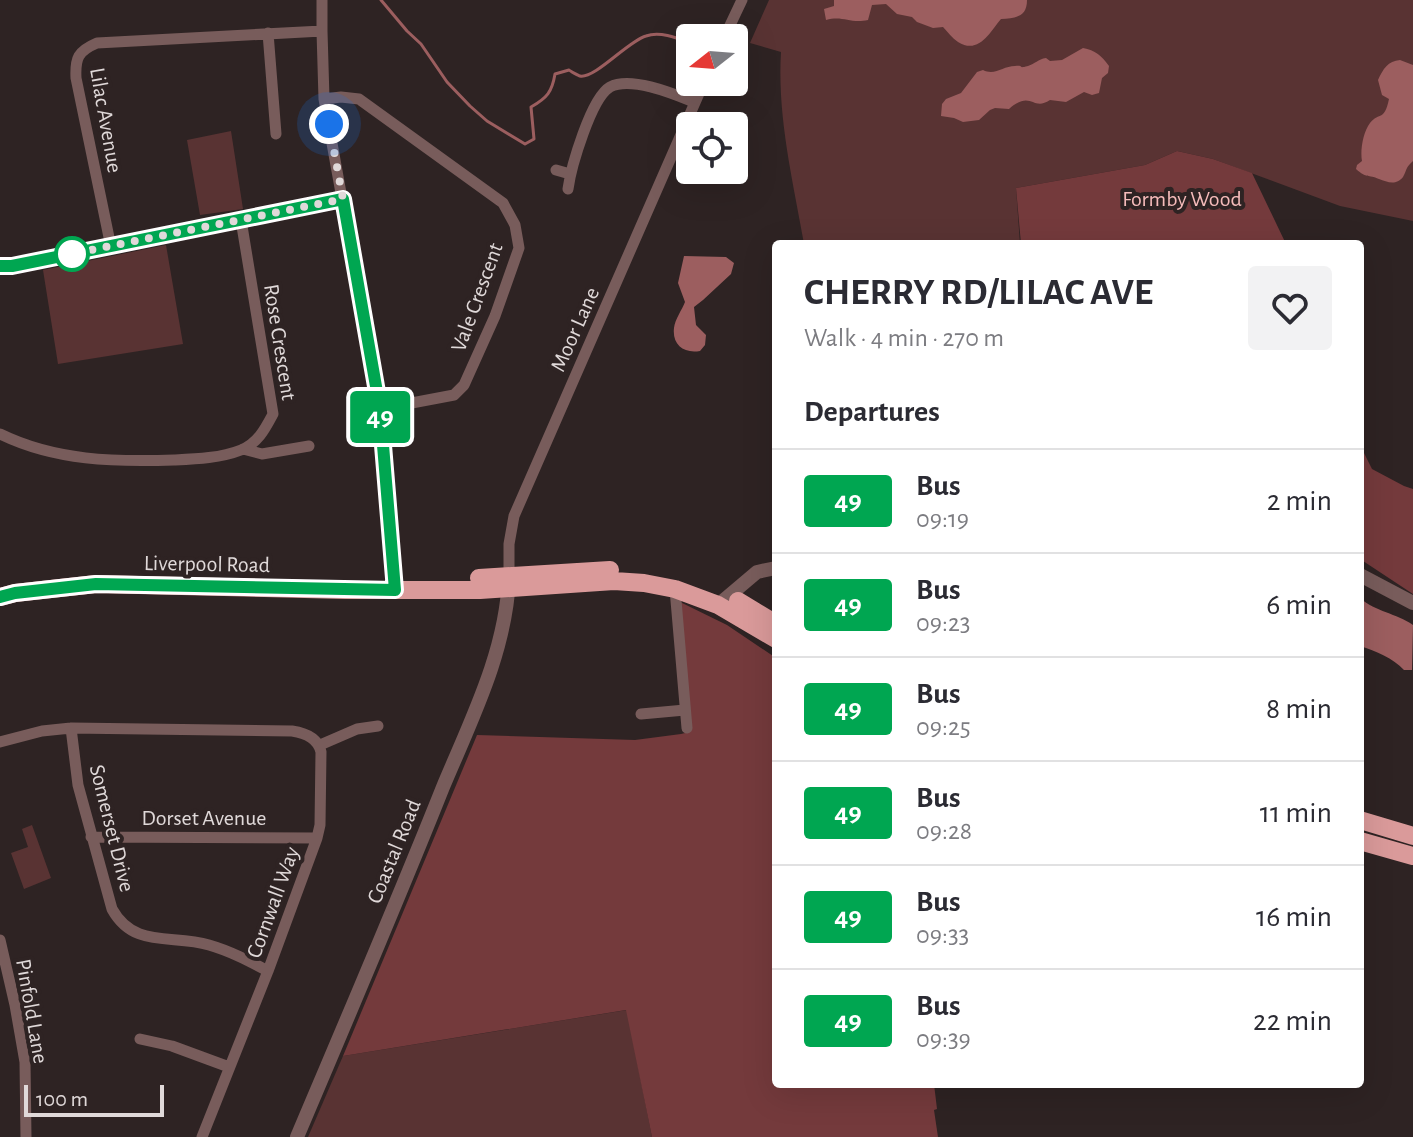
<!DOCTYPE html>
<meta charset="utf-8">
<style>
:root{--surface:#fff;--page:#f2f2f3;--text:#2b2b33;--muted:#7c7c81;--line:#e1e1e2}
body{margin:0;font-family:"Alegreya Sans",sans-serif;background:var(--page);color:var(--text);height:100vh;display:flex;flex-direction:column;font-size:30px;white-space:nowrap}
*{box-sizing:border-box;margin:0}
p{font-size:26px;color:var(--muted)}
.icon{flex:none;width:44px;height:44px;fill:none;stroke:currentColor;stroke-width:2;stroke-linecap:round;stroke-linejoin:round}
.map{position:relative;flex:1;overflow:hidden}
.side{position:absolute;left:772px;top:240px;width:592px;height:848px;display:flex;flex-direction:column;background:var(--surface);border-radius:8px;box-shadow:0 8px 32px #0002}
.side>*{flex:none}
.badge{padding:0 16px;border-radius:6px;font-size:28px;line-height:52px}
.needle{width:52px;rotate:253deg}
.tools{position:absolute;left:676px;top:24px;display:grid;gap:16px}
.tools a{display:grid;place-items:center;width:72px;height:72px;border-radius:8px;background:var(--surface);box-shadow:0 8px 32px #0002;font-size:40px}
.scale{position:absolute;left:24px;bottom:20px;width:140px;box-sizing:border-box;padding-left:8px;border:4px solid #e0d9d9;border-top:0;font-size:22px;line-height:28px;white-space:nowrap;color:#e0d9d9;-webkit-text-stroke:6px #2e2323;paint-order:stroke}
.you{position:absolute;width:40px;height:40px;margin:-20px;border:6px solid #fff;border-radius:50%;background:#1a73e8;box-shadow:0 0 0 12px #1a73e833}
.map>.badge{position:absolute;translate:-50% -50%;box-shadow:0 0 0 4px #fff}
h2{padding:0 32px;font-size:30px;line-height:72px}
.round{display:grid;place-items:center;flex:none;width:84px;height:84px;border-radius:8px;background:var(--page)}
.headline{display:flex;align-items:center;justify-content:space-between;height:136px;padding:0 32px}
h1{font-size:38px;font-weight:700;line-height:60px}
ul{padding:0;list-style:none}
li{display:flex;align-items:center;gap:24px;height:104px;padding:0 32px;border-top:2px solid var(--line)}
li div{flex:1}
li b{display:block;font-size:30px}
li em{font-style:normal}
li .badge{min-width:88px;font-weight:700;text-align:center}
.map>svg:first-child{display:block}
</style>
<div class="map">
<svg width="1413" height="1137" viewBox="0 0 1413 1137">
<rect width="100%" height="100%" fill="#2e2323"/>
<path fill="#593333" d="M769,0H1413V221L1340,206L1213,159L1177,151L1145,165L1016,188L1020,244H804C793,181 777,117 781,52L750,43Z
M231,131L243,209L200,215L187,140Z
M166,245L183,344L58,364L43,270Z
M32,825L51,878L24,889L11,853L28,847L22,829Z
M627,1010L652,1137H308L343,1056Z"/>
<path fill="#743a3c" d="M1177,151L1213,159L1252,173L1286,244H1021L1016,188L1145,165Z
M1360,445L1372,469L1404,486L1413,489V594L1360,559Z
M678,601L727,625L776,658V1084H934L937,1109L934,1110L938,1137H652L626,1010L343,1056L477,735L635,740L681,734L689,732Z"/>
<path fill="#9c5e5f" d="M834,0H1027C1027,17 1016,18 1001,19C990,32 979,55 958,42C952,38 948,32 943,27L933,28L917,22L912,17L897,14L886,4L872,5L868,20C850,24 843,15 826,20L824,9L834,6Z
M1083,48C1095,50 1102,56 1109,66L1108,73L1102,78L1099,93L1092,95L1084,92L1066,102L1050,100C1032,112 1032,89 1009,109L995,108L990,110L979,120L963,122L954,118L941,116L942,104L946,99L961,93L977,72L983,70C995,76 1003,66 1015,66C1026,65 1016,69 1028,66C1035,64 1038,59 1046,58L1050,61L1062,60Z
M1400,60L1413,65V161C1405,168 1407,170 1403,177C1396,186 1387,182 1379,179C1368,174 1367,179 1356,169L1357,165L1362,161C1360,151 1363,132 1370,123C1380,111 1384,122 1389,99L1382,95L1378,80C1383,69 1388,61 1400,60Z
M684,256L726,257L734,263L731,274L703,300L694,307L696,325L706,335L705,345L700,351C684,354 672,345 674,328C675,319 682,310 685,302L678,283Z
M1360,598C1376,612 1396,613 1413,625L1412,670H1404C1393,658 1376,651 1360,646Z"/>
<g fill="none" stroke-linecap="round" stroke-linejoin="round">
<path stroke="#9c5e5f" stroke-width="3" d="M381,0L407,31L421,44L447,82L470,106L487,121L525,144L534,139L531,107C547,98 552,92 555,74L569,70C570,71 579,76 580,76C595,79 628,41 646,36C660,31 677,38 690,43"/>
<path stroke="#785c5b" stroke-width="11" d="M322,0V31L324,99L380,409L395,590
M268,33L276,134
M724,38L742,0
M324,99L341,97L359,99L503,203L515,225L519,248L495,316L464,385L454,395L380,409
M556,170L570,174
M568,189C571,167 591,98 610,87C631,76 674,94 694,102
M111,247L76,78C75,58 78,51 97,43L322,31
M0,266H12L343,199
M0,434C55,461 115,462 174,460C196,459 221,458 241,450C258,443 265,429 273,414L241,220
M243,449L262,454L309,446
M509,576V544L514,516L704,82
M675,589L687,728
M641,714L685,710
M71,728L78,785L112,909C134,949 172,934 209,945C230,951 249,961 268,971
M0,742L42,731L71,728L292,731C306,733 318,738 321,752L320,825L317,838L268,971L202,1137
M320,745L357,729L378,726
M91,837L317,838
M0,940L15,1005L25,1062L26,1137
M140,1039L172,1046L229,1067"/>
<path stroke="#785c5b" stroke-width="14" d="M1360,575L1413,603
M718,605L757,572L776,568
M297,1137C346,1021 396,905 443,787C471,720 506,652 509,578"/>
<path stroke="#da9a9a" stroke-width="18" d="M479,578L610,570
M0,597L15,593L96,584L345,590H480L614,581L644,583L675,589L718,605L776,639
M738,601L776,624
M1360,820L1413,836
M1360,841L1413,856"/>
</g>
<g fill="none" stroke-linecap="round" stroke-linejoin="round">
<g stroke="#fff" stroke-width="18">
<path id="line" d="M0,266H12L343,199L380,409L395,590L96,584L15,593L0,597"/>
</g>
<use href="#line" stroke="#00a651" stroke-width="12"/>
<path stroke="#e0d9d9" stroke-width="8" stroke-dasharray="0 14.4" d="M72,254L61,256L343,199L329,124"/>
</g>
<circle fill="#fff" stroke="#00a651" stroke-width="4" cx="72" cy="254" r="16"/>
<g text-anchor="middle" stroke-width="8" stroke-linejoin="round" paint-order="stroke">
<g font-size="22" fill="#e0d9d9" stroke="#2e2323">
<text transform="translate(107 120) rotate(80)" y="8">Lilac Avenue</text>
<text transform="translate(476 297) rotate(-70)" y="8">Vale Crescent</text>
<text transform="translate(574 329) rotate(-66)" y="8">Moor Lane</text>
<text transform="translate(281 342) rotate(81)" y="8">Rose Crescent</text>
<text transform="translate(207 563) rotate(1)" y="8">Liverpool Road</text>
<text x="204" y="825">Dorset Avenue</text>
<text transform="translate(113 828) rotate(76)" y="8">Somerset Drive</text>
<text transform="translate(393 851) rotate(-68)" y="8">Coastal Road</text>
<text transform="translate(272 902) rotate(-70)" y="8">Cornwall Way</text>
<text transform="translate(33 1011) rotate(80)" y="8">Pinfold Lane</text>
</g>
<g font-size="22" fill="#f5bbba" stroke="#2e2323">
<text x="1182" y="206">Formby Wood</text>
</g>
</g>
</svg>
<div class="tools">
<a><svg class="needle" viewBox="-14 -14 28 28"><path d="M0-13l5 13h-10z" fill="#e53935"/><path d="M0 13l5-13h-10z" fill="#7c7c81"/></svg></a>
<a><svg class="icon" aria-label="locate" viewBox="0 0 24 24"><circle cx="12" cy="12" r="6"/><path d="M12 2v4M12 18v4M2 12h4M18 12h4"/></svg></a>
</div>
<div class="scale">100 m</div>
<div class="you" style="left:329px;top:124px"></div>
<b class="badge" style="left:380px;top:417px;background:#00a651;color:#fff">49</b>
<section class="side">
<div class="headline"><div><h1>CHERRY RD/LILAC AVE</h1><p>Walk · 4 min · 270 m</p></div><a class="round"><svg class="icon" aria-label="heart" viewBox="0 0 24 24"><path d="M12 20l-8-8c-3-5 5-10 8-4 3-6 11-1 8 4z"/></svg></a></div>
<h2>Departures</h2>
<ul>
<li><span class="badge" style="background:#00a651;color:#fff">49</span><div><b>Bus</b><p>09:19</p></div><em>2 min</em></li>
<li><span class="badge" style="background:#00a651;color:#fff">49</span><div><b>Bus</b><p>09:23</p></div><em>6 min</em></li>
<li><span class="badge" style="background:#00a651;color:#fff">49</span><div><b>Bus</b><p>09:25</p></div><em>8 min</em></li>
<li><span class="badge" style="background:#00a651;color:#fff">49</span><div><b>Bus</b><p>09:28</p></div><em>11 min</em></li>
<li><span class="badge" style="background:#00a651;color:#fff">49</span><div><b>Bus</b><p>09:33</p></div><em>16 min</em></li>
<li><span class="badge" style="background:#00a651;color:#fff">49</span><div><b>Bus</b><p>09:39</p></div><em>22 min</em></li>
</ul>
</section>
</div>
